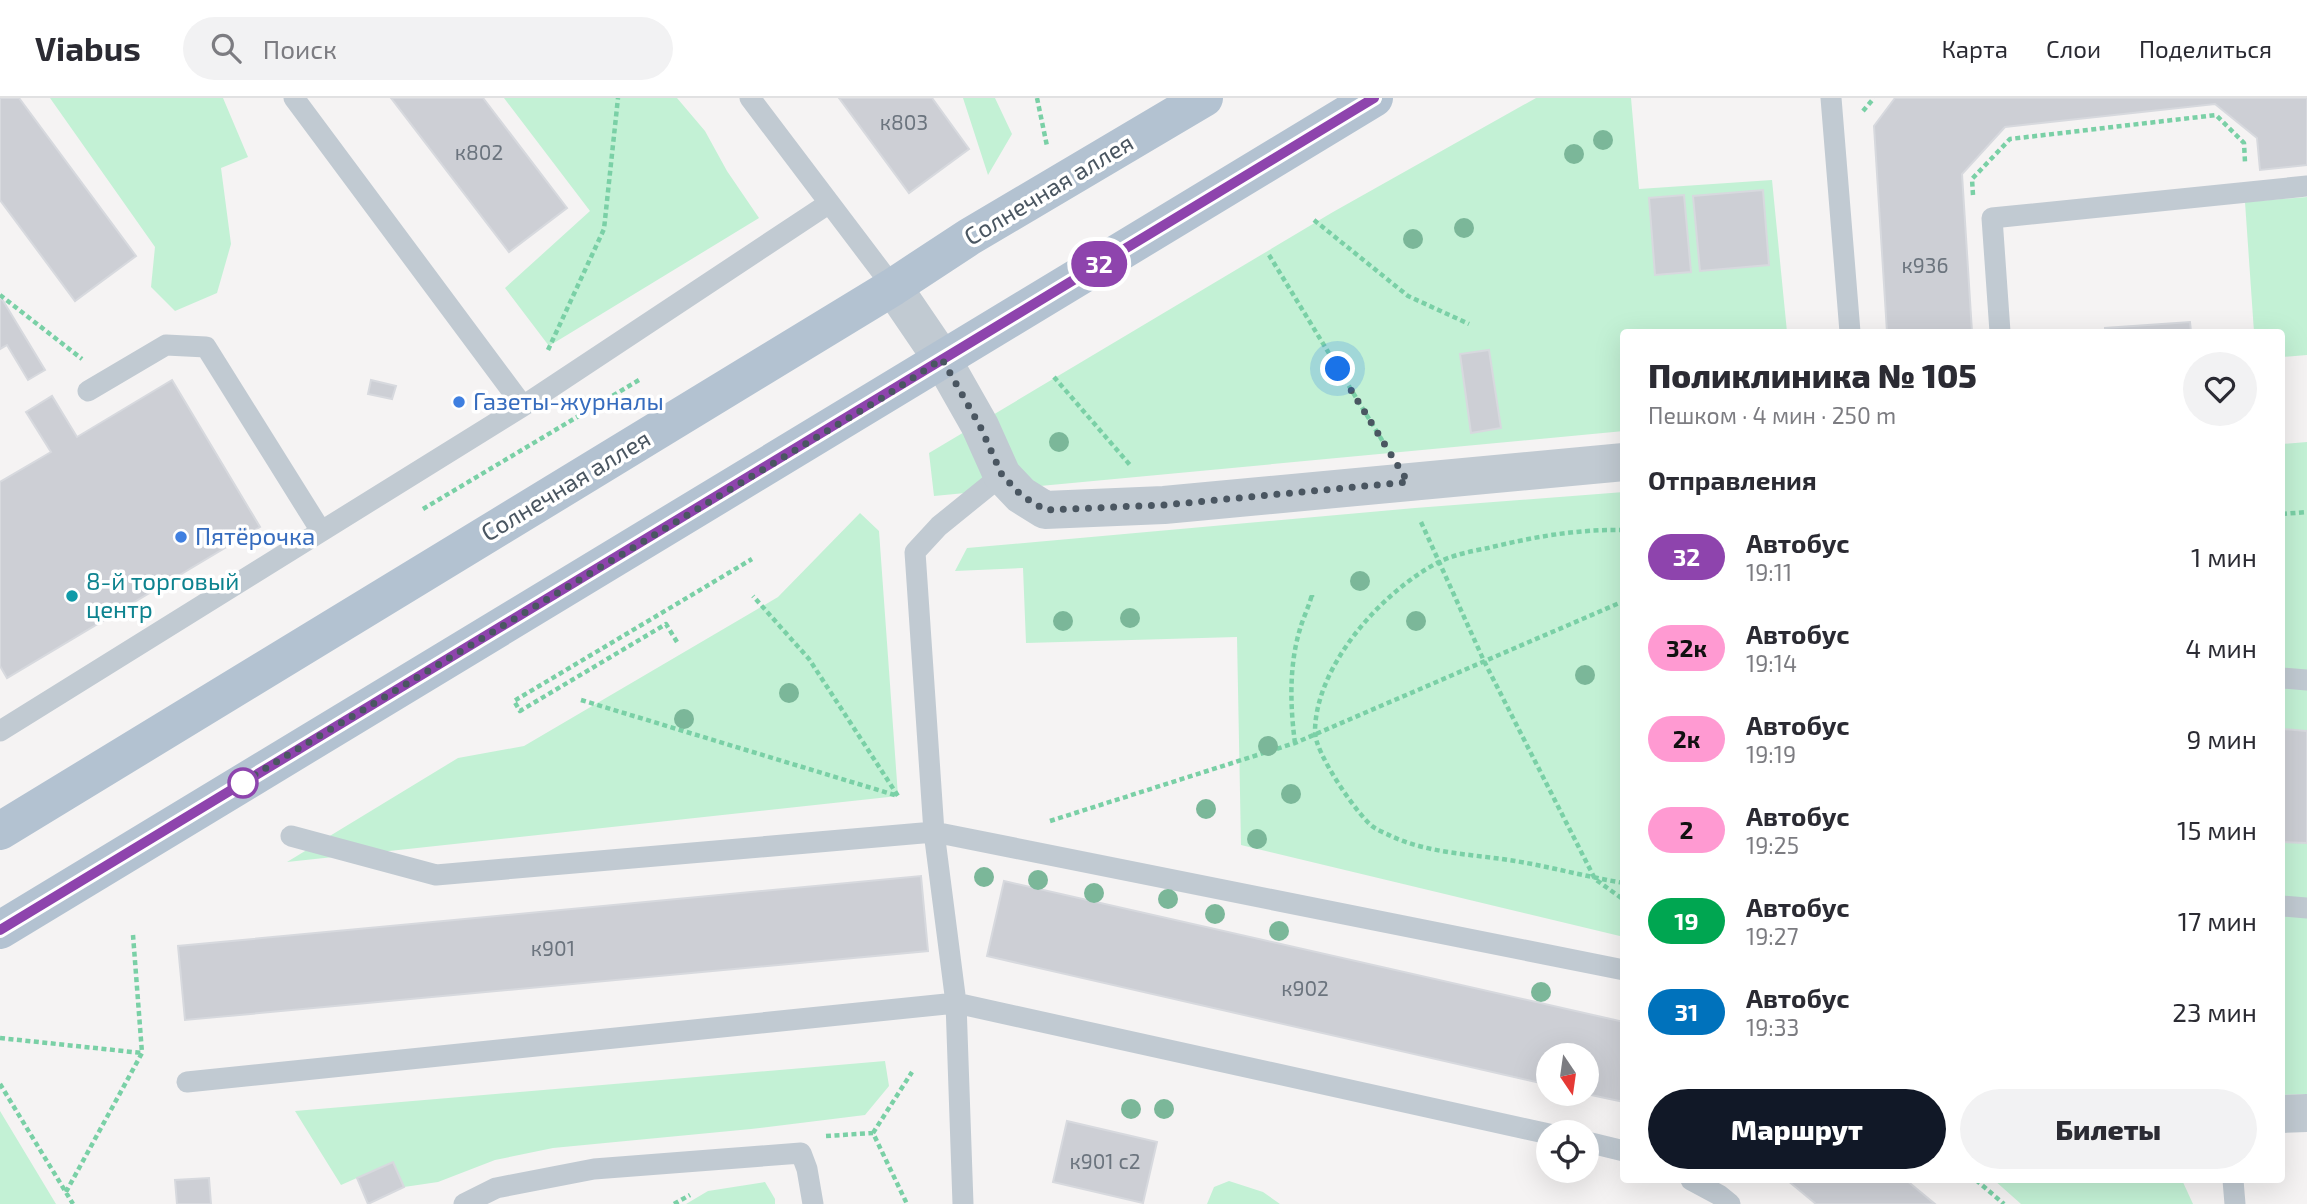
<!DOCTYPE html>
<html lang="ru">
<meta charset="utf-8">
<style>
:root{--surface:#fff;--page:#f2f2f3;--text:#2b2b33;--muted:#7c7c81;--line:#e1e1e2;--accent:#111827}
body{margin:0;font-family:"Exo 2",sans-serif;background:var(--page);color:var(--text);height:100vh;display:flex;flex-direction:column;font-size:26px;white-space:nowrap}
*{box-sizing:border-box;margin:0}
p{font-size:23px;color:var(--muted)}
.icon{flex:none;width:38px;height:38px;fill:none;stroke:currentColor;stroke-width:2;stroke-linecap:round;stroke-linejoin:round}
.map{position:relative;flex:1;overflow:hidden}
.sheet{position:absolute;left:1620px;top:231px;width:665px;height:854px;display:flex;flex-direction:column;background:var(--surface);border-radius:7px;box-shadow:0 7px 28px #0002}
.sheet>*{flex:none}
.badge{padding:0 14px;border-radius:23px;font-size:24px;line-height:46px}
.needle{width:46px;rotate:167deg}
.controls{position:absolute;left:1536px;top:945px;display:grid;gap:14px}
.controls a{display:grid;place-items:center;width:63px;height:63px;border-radius:50%;background:var(--surface);box-shadow:0 7px 28px #0002;font-size:35px}
.you{position:absolute;width:35px;height:35px;margin:-18px;border:5px solid #fff;border-radius:50%;background:#1a73e8;box-shadow:0 0 0 10px #1a73e833}
.map>.badge{position:absolute;translate:-50% -50%;box-shadow:0 0 0 4px #fff}
h2{padding:0 28px;font-size:26px;line-height:63px}
.round{display:grid;place-items:center;flex:none;width:74px;height:74px;border-radius:37px;background:var(--page)}
.summary{display:flex;align-items:center;justify-content:space-between;height:119px;padding:0 28px}
h1{font-size:33px;font-weight:800;line-height:52px}
.cta{display:flex;gap:14px;margin-top:auto;padding:14px 28px}
.cta a{flex:1;height:80px;border-radius:42px;background:var(--accent);color:#fff;font-size:28px;font-weight:800;line-height:80px;text-align:center}
.cta a+a{background:var(--page);color:var(--text)}
ul{padding:0;list-style:none}
li{display:flex;align-items:center;gap:21px;height:91px;padding:0 28px}
li div{flex:1}
li b{display:block;font-size:26px}
li em{font-style:normal}
li .badge{min-width:77px;font-weight:700;text-align:center}
header{display:flex;align-items:center;gap:42px;box-sizing:border-box;height:98px;padding:0 35px;background:var(--surface);border-bottom:2px solid var(--line)}
header strong{font-size:33px}
nav{display:flex;gap:38px;margin-inline-start:auto;font-size:24px}
.search{width:490px;height:63px;background:var(--page);display:flex;align-items:center;gap:18px;box-sizing:border-box;padding:0 24px;border-radius:38px;color:var(--muted);font-size:26px}
.map>svg:first-child{display:block}
</style>
<header>
<strong>Viabus</strong>
<div class="search"><svg class="icon" aria-label="search" viewBox="0 0 24 24"><circle cx="10" cy="10" r="6"/><path d="M15 15l6 6"/></svg>Поиск</div>
<nav><a>Карта</a><a>Слои</a><a>Поделиться</a></nav>
</header>
<div class="map">
<svg width="2307" height="1106" viewBox="0 0 2307 1106">
<rect width="100%" height="100%" fill="#f5f3f3"/>
<path fill="#c3f1d5" d="M50,0H223L248,59L221,70L231,146L217,195L175,213L151,189L155,149Z
M504,0H677L705,33L727,73L759,120L549,248L505,190L590,113Z
M963,0H995L1012,36L988,77Z
M1536,0H1631L1639,91L1772,82L1787,234H1624V333L934,398L929,355L1333,114Z
M2307,99V257L2282,259V234H2254L2245,104Z
M2307,344V996L2282,997V346Z
M1624,394V839L1241,747L1237,539L1026,545L1023,470L955,473L967,450L1415,410Z
M860,415L879,433L898,698L287,764L458,660L524,648L778,499Z
M885,963L889,988L865,1017L751,1031L553,1050L495,1062L438,1084L404,1089L393,1064L341,1087L295,1013Z
M0,1013L56,1106H0Z
M1994,1082H2182L2193,1106H2021Z
M1229,1083L1263,1094L1280,1106H1207L1214,1089Z
M765,1084L775,1101V1106H686L708,1093Z"/>
<path fill="#cdcfd5" stroke="#d7d9de" stroke-width="2" d="M0,0H19L136,158L75,203L0,102Z
M391,0H483L567,110L509,154Z
M839,0H932L969,51L909,95Z
M1895,0H2307V67L2260,72L2257,40L2215,6L2005,29L1962,76L1972,234H1887L1874,28Z
M1763,92L1769,167L1700,173L1693,98Z
M1684,97L1691,174L1655,177L1649,100Z
M2,201L45,272L28,282L7,247L0,251V202Z
M2190,224L2191,234H2105V230Z
M1489,252L1501,330L1471,335L1460,256Z
M172,282L260,429L7,580L0,568V384L51,354L26,314L52,298L77,339Z
M371,282L396,288L392,301L368,296Z
M2282,631L2307,633V745L2282,744Z
M921,778L928,853L185,922L178,848Z
M1004,783L1624,924V1004L1586,996L1587,957H1549V987L987,858Z
M1067,1023L1157,1044L1143,1105L1053,1084Z
M393,1064L404,1089L368,1106L357,1080Z
M209,1080L211,1106H177L175,1082Z
M1787,1082H1906L1935,1106H1816Z"/>
<g fill="none" stroke-linecap="round" stroke-linejoin="round">
<path stroke="#7ad0a6" stroke-width="4.5" stroke-dasharray="5 3.5" stroke-linecap="butt" d="M1037,0L1047,48
M1863,13L1874,0
M1973,97L1972,81L2010,41L2216,17L2244,45L2245,64
M1314,122L1408,198L1469,226
M1269,157L1385,347
M0,197L82,261
M548,252L604,131L618,0
M1054,279L1130,367
M423,411L639,282
M2282,416L2307,414
M1421,424L1484,563L1595,781L1624,802
M1624,432C1577,431 1533,439 1488,450C1472,453 1452,457 1437,465C1382,494 1315,568 1315,634C1315,655 1356,715 1372,728C1377,732 1385,735 1391,738C1430,756 1473,756 1515,763C1552,769 1587,779 1624,785
M677,544L666,526L520,613L514,603L752,461
M581,602L898,698L809,561L753,498
M1295,645C1290,608 1289,567 1300,531C1303,520 1310,506 1312,496V499
M1050,723L1295,645L1624,503
M0,940L142,955
M0,986L73,1106
M873,1035L912,974
M826,1038L873,1035L907,1106
M1976,1082L2004,1106
M66,1094L142,955L133,837
M674,1106L690,1097"/>
<path stroke="#c1cad2" stroke-width="21" d="M294,0L523,308
M750,0L893,189
M1831,0L1850,234
M2000,234L1992,120L2307,88
M88,293L166,247L206,249L321,433
M2282,580L2307,582
M0,633L523,308L828,106
M291,738L436,777L934,734L1624,872
M2282,808L2307,810
M187,984L956,905L1549,1036
M1587,1044L1624,1053
M1691,1082L1719,1097L1730,1106
M2233,1082L2235,1106
M464,1106L496,1090L594,1071L801,1055L807,1071L813,1106
M963,1106L956,905L934,734L915,454L939,428L1002,377"/>
<path stroke="#c1cad2" stroke-width="38" d="M893,189L942,261L980,328L1002,377L1021,397L1045,412L1164,407L1624,364
M2282,1016L2307,1015"/>
<path stroke="#b3c2d1" stroke-width="38" d="M0,733L893,189L969,139L1204,0
M0,832L1374,0"/>
</g>
<g fill="#7bb799">
<circle cx="1603" cy="42" r="10"/>
<circle cx="1574" cy="56" r="10"/>
<circle cx="1464" cy="130" r="10"/>
<circle cx="1413" cy="141" r="10"/>
<circle cx="1059" cy="344" r="10"/>
<circle cx="1360" cy="483" r="10"/>
<circle cx="1130" cy="520" r="10"/>
<circle cx="1063" cy="523" r="10"/>
<circle cx="1416" cy="523" r="10"/>
<circle cx="1585" cy="577" r="10"/>
<circle cx="789" cy="595" r="10"/>
<circle cx="684" cy="621" r="10"/>
<circle cx="1268" cy="648" r="10"/>
<circle cx="1291" cy="696" r="10"/>
<circle cx="1206" cy="711" r="10"/>
<circle cx="1257" cy="741" r="10"/>
<circle cx="984" cy="779" r="10"/>
<circle cx="1038" cy="782" r="10"/>
<circle cx="1094" cy="795" r="10"/>
<circle cx="1168" cy="801" r="10"/>
<circle cx="1215" cy="816" r="10"/>
<circle cx="1279" cy="833" r="10"/>
<circle cx="1541" cy="894" r="10"/>
<circle cx="1131" cy="1011" r="10"/>
<circle cx="1164" cy="1011" r="10"/>
</g>
<g fill="none" stroke-linecap="round" stroke-linejoin="round">
<g stroke="#fff" stroke-width="16">
<path id="line" d="M0,832L1374,0"/>
</g>
<use href="#line" stroke="#8e44ad" stroke-width="10"/>
<path stroke="#4a5661" stroke-width="7" stroke-dasharray="0 12.6" d="M243,685L238,687L882,300L942,261L980,328L1002,377L1021,397L1045,412L1164,407L1408,384L1338,271"/>
</g>
<g fill="#3f7fe0" stroke="#fff" stroke-width="2.5">
<circle cx="459" cy="304" r="7"/>
<circle cx="181" cy="439" r="7"/>
</g>
<circle fill="#0f9aa8" stroke="#fff" stroke-width="2.5" cx="72" cy="498" r="7"/>
<circle fill="#fff" stroke="#8e44ad" stroke-width="3.5" cx="243" cy="685" r="14"/>
<g text-anchor="middle" stroke-width="7" stroke-linejoin="round" paint-order="stroke">
<g font-size="21" fill="#6b747e">
<text x="904" y="32">к803</text>
<text x="479" y="62">к802</text>
<text x="1925" y="175">к936</text>
<text x="553" y="858">к901</text>
<text x="1305" y="898">к902</text>
<text x="1105" y="1071">к901 с2</text>
</g>
<g font-size="24" fill="#4a5661" stroke="#fff">
<text transform="translate(1049 92) rotate(-31)" y="8">Солнечная аллея</text>
<text transform="translate(566 388) rotate(-31)" y="8">Солнечная аллея</text>
</g>
<g font-size="24" fill="#366cbe" stroke="#fff" text-anchor="start">
<text x="473" y="312">Газеты-журналы</text>
<text x="195" y="447">Пятёрочка</text>
</g>
<g font-size="24" fill="#0d838f" stroke="#fff" text-anchor="start">
<text x="86" y="492">8-й торговый<tspan x="86" dy="28">центр</tspan></text>
</g>
</g>
</svg>
<div class="controls">
<a><svg class="needle" viewBox="-14 -14 28 28"><path d="M0-13l5 13h-10z" fill="#e53935"/><path d="M0 13l5-13h-10z" fill="#7c7c81"/></svg></a>
<a><svg class="icon" aria-label="locate" viewBox="0 0 24 24"><circle cx="12" cy="12" r="6"/><path d="M12 2v4M12 18v4M2 12h4M18 12h4"/></svg></a>
</div>
<div class="you" style="left:1338px;top:271px"></div>
<b class="badge" style="left:1099px;top:166px;background:#8e44ad;color:#fff">32</b>
<section class="sheet">
<div class="summary"><div><h1>Поликлиника № 105</h1><p>Пешком · 4 мин · 250 m</p></div><a class="round"><svg class="icon" aria-label="heart" viewBox="0 0 24 24"><path d="M12 20l-8-8c-3-5 5-10 8-4 3-6 11-1 8 4z"/></svg></a></div>
<h2>Отправления</h2>
<ul>
<li><span class="badge" style="background:#8e44ad;color:#fff">32</span><div><b>Автобус</b><p>19:11</p></div><em>1 мин</em></li>
<li><span class="badge" style="background:#ff9ad2;color:#111">32к</span><div><b>Автобус</b><p>19:14</p></div><em>4 мин</em></li>
<li><span class="badge" style="background:#ff9ad2;color:#111">2к</span><div><b>Автобус</b><p>19:19</p></div><em>9 мин</em></li>
<li><span class="badge" style="background:#ff9ad2;color:#111">2</span><div><b>Автобус</b><p>19:25</p></div><em>15 мин</em></li>
<li><span class="badge" style="background:#00a651;color:#fff">19</span><div><b>Автобус</b><p>19:27</p></div><em>17 мин</em></li>
<li><span class="badge" style="background:#0072bc;color:#fff">31</span><div><b>Автобус</b><p>19:33</p></div><em>23 мин</em></li>
</ul>
<div class="cta"><a>Маршрут</a><a>Билеты</a></div>
</section>
</div>
